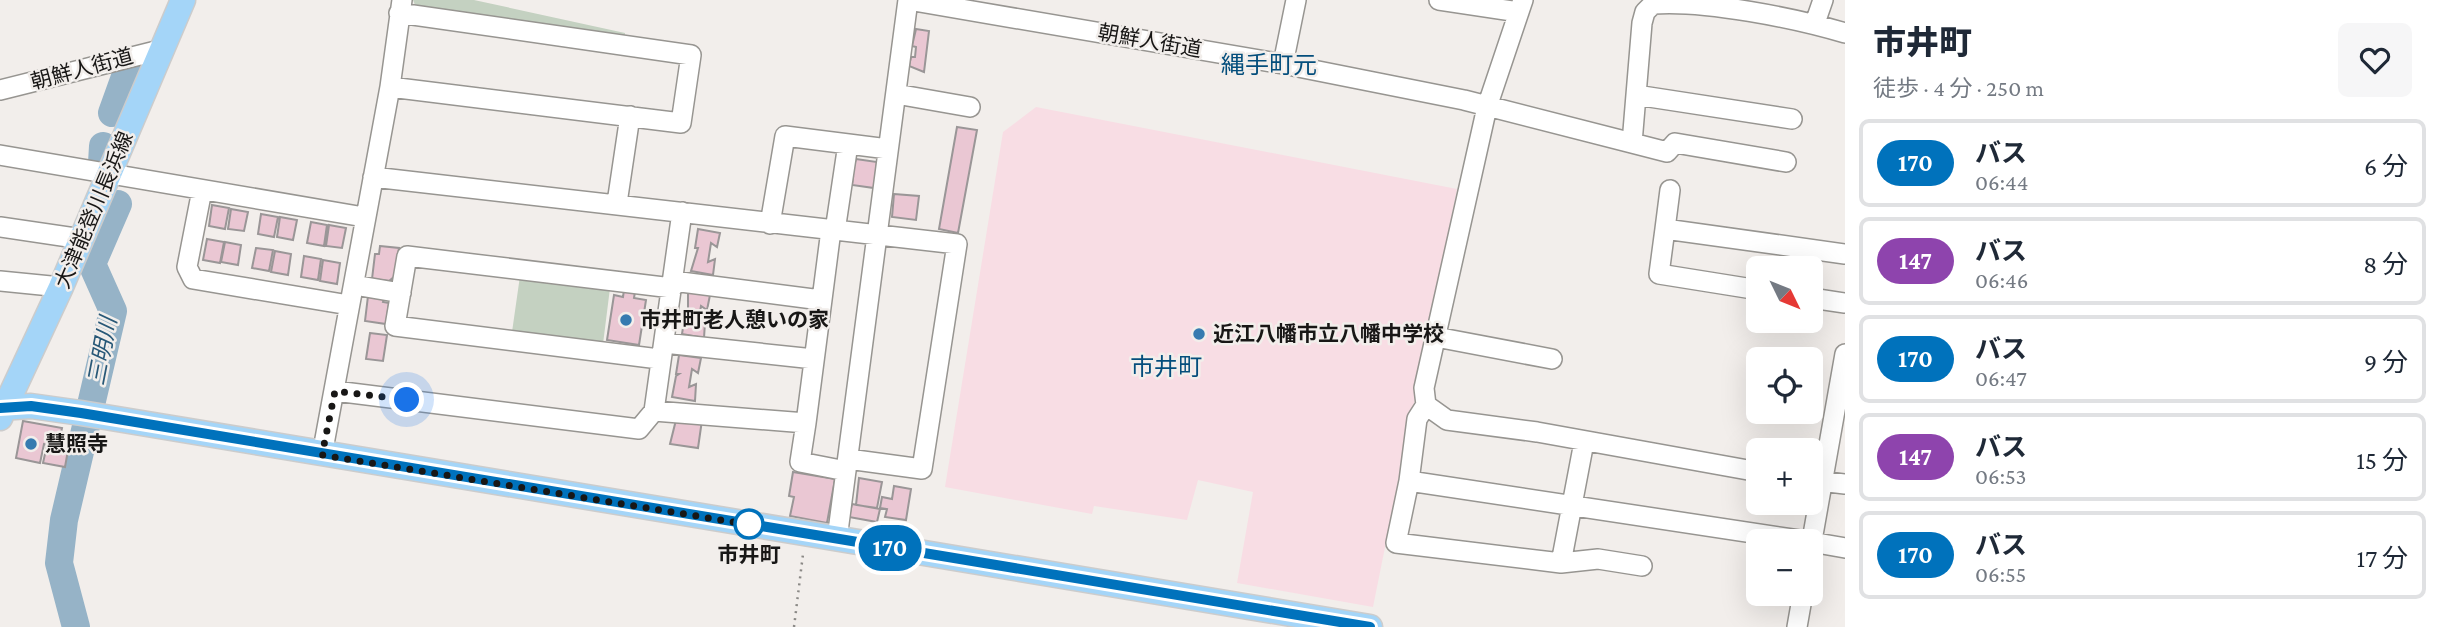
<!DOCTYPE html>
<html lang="ja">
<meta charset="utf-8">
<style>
:root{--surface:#fff;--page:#f6f6f7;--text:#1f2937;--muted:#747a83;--line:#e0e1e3}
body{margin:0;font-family:"Crimson Pro","Noto Sans JP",serif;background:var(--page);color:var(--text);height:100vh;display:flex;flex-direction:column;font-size:26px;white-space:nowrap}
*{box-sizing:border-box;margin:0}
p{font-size:23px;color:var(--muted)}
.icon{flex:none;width:38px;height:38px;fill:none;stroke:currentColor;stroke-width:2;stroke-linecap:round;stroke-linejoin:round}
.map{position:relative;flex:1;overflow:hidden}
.side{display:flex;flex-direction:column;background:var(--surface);width:595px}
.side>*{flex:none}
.badge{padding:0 14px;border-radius:23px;font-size:24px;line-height:46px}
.needle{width:46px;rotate:133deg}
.tools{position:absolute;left:1746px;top:256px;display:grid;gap:14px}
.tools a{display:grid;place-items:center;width:77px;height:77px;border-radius:10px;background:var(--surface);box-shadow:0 7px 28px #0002;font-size:35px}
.you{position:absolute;width:35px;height:35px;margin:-18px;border:5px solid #fff;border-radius:50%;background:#1a73e8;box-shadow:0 0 0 10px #1a73e833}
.map>.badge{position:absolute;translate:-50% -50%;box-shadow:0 0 0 4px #fff}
.round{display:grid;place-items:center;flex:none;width:74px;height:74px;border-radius:10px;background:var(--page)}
.overview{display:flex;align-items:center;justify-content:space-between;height:119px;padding:0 28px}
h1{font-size:33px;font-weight:800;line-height:52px}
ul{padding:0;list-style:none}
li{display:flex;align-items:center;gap:21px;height:88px;margin:0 14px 10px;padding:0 14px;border:4px solid var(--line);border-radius:10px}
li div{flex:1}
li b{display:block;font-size:26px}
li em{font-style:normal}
li .badge{min-width:77px;font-weight:700;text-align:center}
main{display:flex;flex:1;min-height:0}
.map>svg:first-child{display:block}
</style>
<main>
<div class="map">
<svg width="1845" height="627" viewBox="0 0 1845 627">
<rect width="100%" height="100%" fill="#f2eeeb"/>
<path fill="#f8dde4" d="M1036,107L1457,189L1373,607L1237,583L1253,492L1198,480L1187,520L1094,506L1092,514L945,487L1003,132Z"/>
<path fill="#c4d1c1" d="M413,0H474L625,33V36L417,10Z
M520,276L610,288L603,344L512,332Z"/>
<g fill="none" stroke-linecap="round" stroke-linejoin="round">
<path stroke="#96b3c7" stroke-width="28" d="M112,113L130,63
M102,163L103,146
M76,627L59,563L64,520L113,311L92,264L118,204"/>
</g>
<path fill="#eac7d3" stroke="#9a9697" stroke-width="2" d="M916,29L929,31L924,72L909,66L911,57H915L916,47L912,46Z
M957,127L977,130L958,233L939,229Z
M856,159L877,162L874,188L852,185L853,177H848L850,166H854Z
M894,194L919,196L916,220L892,217Z
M212,205L229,208L225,229L209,226Z
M231,209L248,212L244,231L228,229Z
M261,214L278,217L274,237L258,234Z
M280,217L297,220L293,240L277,237Z
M311,222L327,225L324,246L307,243Z
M329,225L346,228L342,248L326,246Z
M698,229L720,233L717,247L711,243L708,262L715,259L713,275L691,271L698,248H695Z
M207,239L224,242L220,263L203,260Z
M225,242L241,245L238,265L221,262Z
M380,246L399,248L395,276L389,281L372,279L375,254H379Z
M256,248L273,250L269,271L252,268Z
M275,251L291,254L288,275L271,272Z
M304,256L321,259L318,280L301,277Z
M323,260L340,263L337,284L320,281Z
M624,290L635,292L634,298L646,300L639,345L607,340L614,295L623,297Z
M688,292L710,295L707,310L701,306L698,324L700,321L705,322L704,338L682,334L685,315H688Z
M368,296L384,298L383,302L389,303L386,324L365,321Z
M370,333L387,335L383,361L366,359Z
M679,355L701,358L698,373L692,369L689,387L696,384L695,401L672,397L676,376L679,374H676Z
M677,416L702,420L698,448L670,444Z
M23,421L62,428L60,437L70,439L65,467L43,463L47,445L44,444L40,463L16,458Z
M793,472L835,479L827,523L790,516L794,497L789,496Z
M859,478L882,482L877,508L856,505Z
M894,486L911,489L906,520L885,517L887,509L880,508L882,497L892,499Z
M852,504L880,509L877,522L849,517Z"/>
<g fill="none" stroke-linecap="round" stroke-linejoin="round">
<g stroke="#979591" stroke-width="22">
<path id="minor" d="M908,0L1283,64L1464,100L1632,143L1642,23L1645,12L1653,4C1704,0 1795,18 1845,33
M1439,0L1519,12
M1523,0L1487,107L1424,388L1426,405L1447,420L1537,432L1759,472
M1815,23L1823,0
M1283,64L1296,0
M390,87L681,123L691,55L399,13
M0,90L164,49
M896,94L970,107
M1636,95L1792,119
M1632,143L1667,152L1675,143L1786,162
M0,155L364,217
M373,177L957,244L922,469L848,459
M202,190L187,267L193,279L349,305
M617,203L630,116
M770,224L785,136L888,149
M0,227L82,239
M1665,229L1670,190
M835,231L848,144
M0,281L61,287
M673,281L821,300
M354,285L401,293
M1759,290L1659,274L1665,229L1845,254
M1811,298L1845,303
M1436,337L1552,359
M664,343L814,359
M659,359L395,326L407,256L672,288
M335,391L639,429L654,411L682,212
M654,411L806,423L800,462L846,471
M806,423L831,230
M1584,442L1561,563L1396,543L1409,481L1806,541
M322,455L390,87L402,0
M1812,480L1845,484
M1409,481L1417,419L1426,405
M837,539L908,0
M1811,542L1845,548
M1811,546L1845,354
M1561,563L1598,559L1642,566
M1797,627L1803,593"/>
</g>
<g stroke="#ccc" stroke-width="27">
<path id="major" d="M0,408L31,406L81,413L1370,627
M0,418L61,287L183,0"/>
</g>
<path stroke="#8b8986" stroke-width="2.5" stroke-dasharray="2 5" stroke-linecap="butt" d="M794,627L803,554"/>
<use href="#minor" stroke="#fff" stroke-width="19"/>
<use href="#major" stroke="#a4d5f8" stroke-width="24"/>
</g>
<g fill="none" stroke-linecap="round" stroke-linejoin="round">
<g stroke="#fff" stroke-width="16">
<path id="line" d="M0,408L31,406L81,413L1370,627"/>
</g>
<use href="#line" stroke="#0072bc" stroke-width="10"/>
<path stroke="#181716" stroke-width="7" stroke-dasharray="0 12.6" d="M407,400L335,391L322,455L752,525L749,524"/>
</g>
<g fill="#367bb0" stroke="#f2eeeb" stroke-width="2.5">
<circle cx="626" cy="320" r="7"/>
<circle cx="1199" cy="334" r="7"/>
<circle cx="31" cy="444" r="7"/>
</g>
<circle fill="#fff" stroke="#0072bc" stroke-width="3.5" cx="749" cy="524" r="14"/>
<g text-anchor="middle" stroke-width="5" stroke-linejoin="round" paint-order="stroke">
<g font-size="21" fill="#181716" stroke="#f2eeeb">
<text transform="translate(1150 41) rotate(10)" y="7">朝鮮人街道</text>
<text transform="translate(82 69) rotate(-15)" y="7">朝鮮人街道</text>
<text transform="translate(94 210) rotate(-67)" y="7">大津能登川長浜線</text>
</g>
<g font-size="21" font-weight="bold" fill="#181716" stroke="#f2eeeb" text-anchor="start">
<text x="640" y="327">市井町老人憩いの家</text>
<text x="1213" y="341">近江八幡市立八幡中学校</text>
<text x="45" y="451">慧照寺</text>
</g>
<g font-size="21" font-weight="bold" fill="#181716" stroke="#f2eeeb">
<text x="749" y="562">市井町</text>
</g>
<g font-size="23" font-style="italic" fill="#285877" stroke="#f2eeeb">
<text transform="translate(102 351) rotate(-79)" y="8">三明川</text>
</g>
<g font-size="24" fill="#044e7c" stroke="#f2eeeb">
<text x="1269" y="73">縄手町元</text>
<text x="1166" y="375">市井町</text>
</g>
</g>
</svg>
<div class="tools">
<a><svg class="needle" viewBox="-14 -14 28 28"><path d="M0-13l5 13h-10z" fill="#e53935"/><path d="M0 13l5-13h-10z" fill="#747a83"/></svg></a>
<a><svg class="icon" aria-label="locate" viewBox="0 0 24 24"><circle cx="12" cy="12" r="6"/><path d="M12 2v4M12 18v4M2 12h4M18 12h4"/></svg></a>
<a>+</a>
<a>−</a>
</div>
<div class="you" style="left:407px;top:400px"></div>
<b class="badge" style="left:890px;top:548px;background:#0072bc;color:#fff">170</b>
</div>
<section class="side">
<div class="overview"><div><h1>市井町</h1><p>徒歩 · 4 分 · 250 m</p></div><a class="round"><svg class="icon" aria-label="heart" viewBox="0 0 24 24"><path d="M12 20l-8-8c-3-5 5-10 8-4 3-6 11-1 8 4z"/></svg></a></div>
<ul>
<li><span class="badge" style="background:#0072bc;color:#fff">170</span><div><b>バス</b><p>06:44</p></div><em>6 分</em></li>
<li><span class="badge" style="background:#8e44ad;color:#fff">147</span><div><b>バス</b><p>06:46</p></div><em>8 分</em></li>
<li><span class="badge" style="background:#0072bc;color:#fff">170</span><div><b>バス</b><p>06:47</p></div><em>9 分</em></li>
<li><span class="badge" style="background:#8e44ad;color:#fff">147</span><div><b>バス</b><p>06:53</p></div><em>15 分</em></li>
<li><span class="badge" style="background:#0072bc;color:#fff">170</span><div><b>バス</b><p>06:55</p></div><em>17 分</em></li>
</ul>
</section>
</main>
